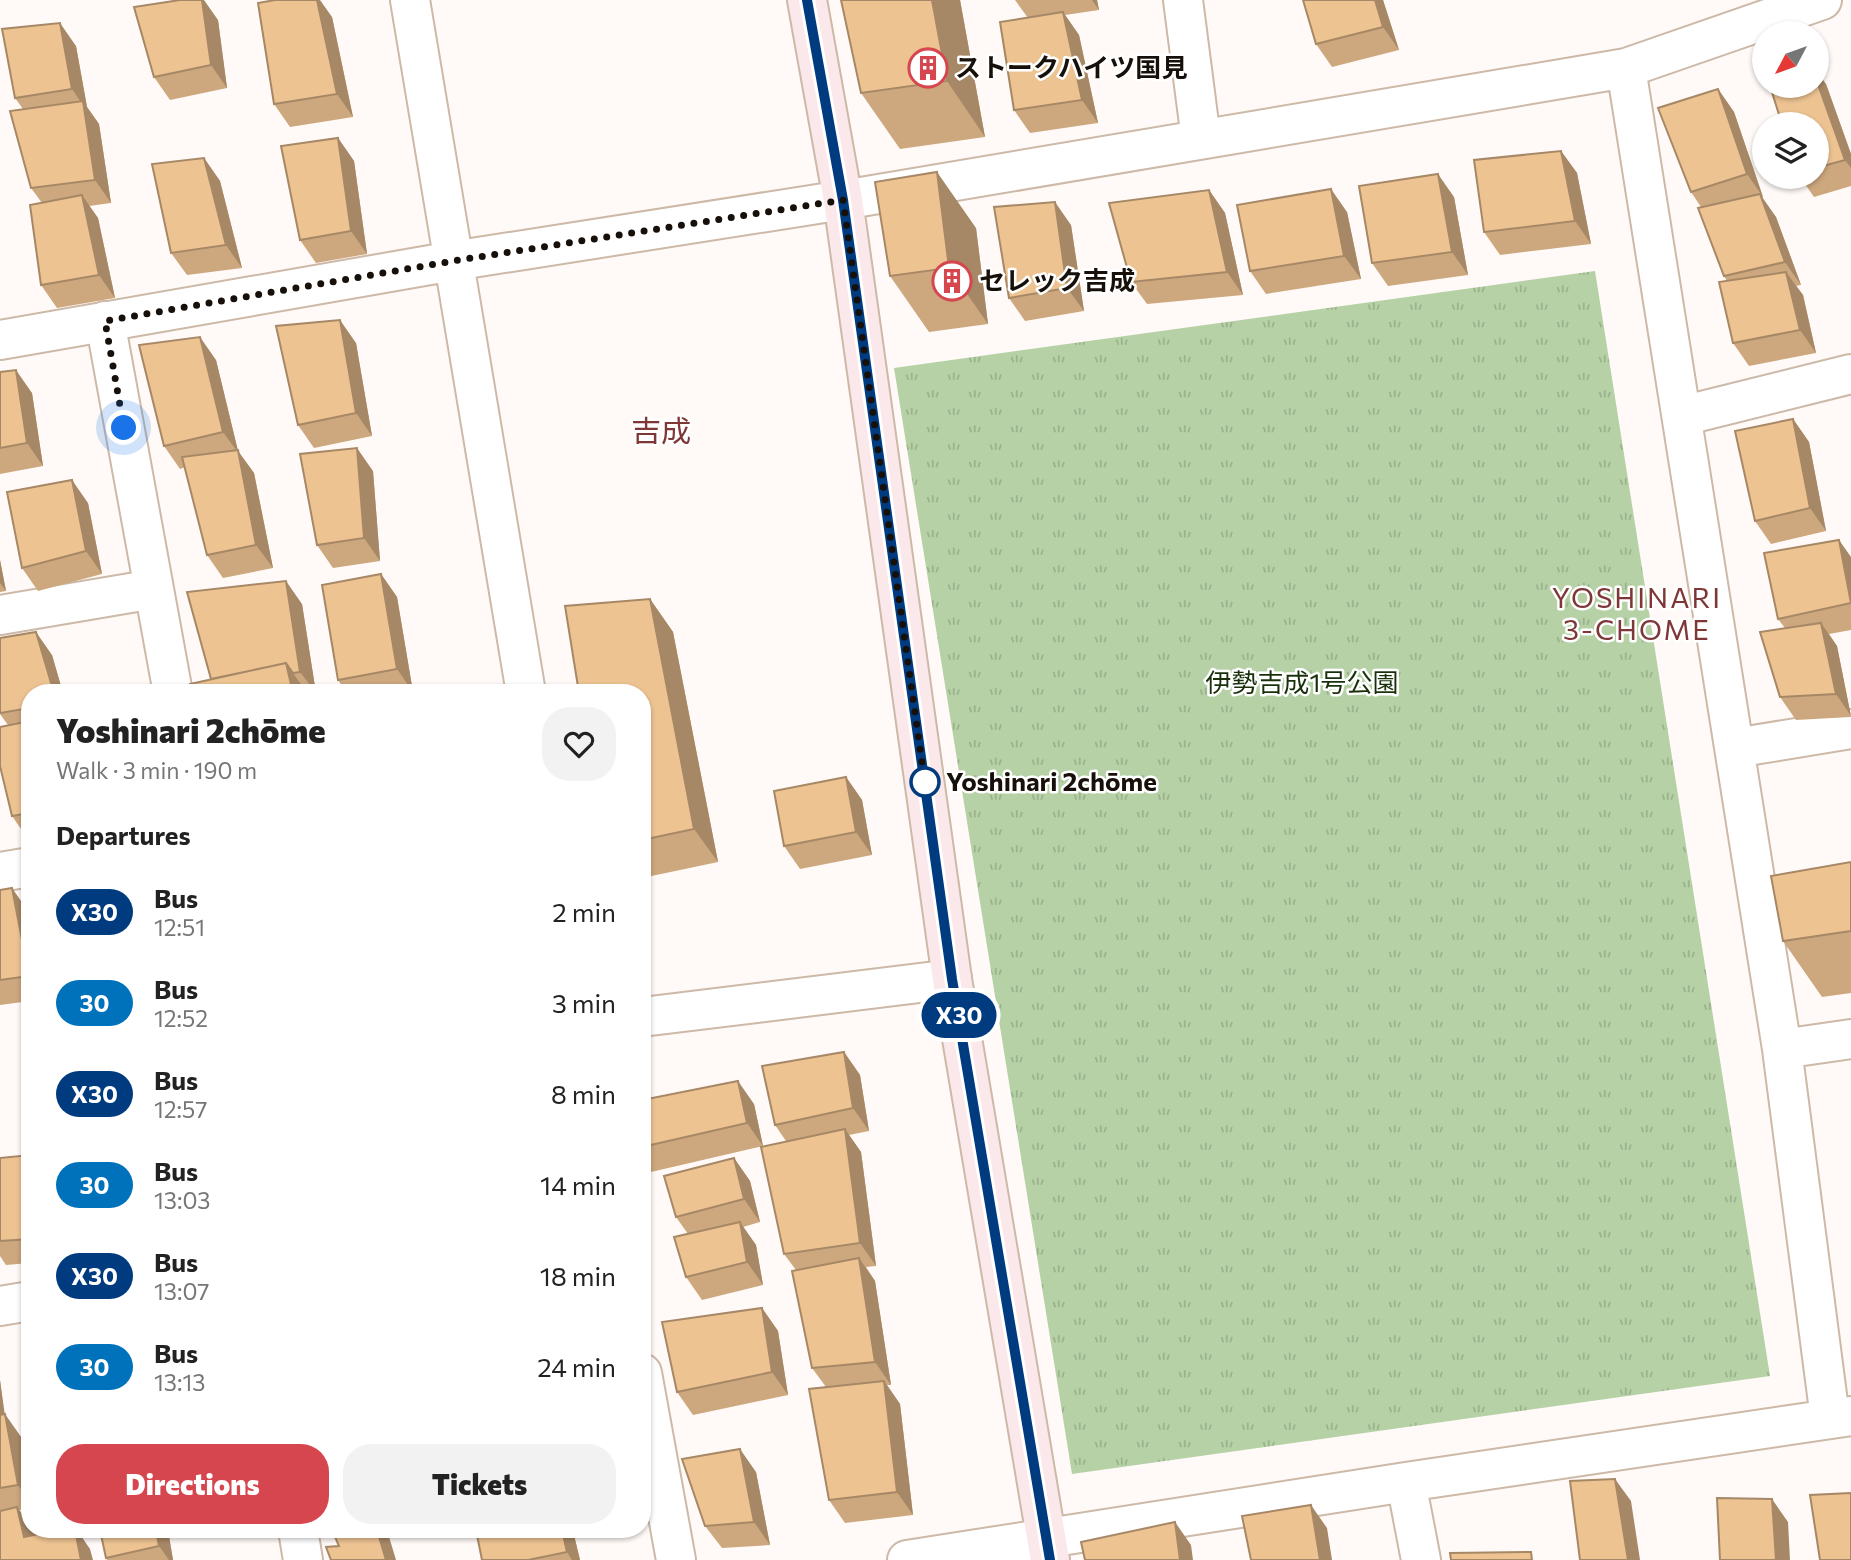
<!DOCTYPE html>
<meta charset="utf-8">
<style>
:root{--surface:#fff;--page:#f2f2f2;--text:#222;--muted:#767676;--accent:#d6464f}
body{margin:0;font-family:Commissioner,"Noto Sans JP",sans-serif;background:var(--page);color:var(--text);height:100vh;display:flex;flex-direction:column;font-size:26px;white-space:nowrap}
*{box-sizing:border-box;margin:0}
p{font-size:23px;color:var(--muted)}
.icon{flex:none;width:38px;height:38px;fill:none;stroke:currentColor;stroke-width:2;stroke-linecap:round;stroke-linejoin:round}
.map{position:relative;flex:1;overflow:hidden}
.details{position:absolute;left:21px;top:684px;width:630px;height:854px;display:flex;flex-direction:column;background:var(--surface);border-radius:28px;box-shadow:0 2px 5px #0004}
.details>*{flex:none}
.badge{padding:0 14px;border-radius:23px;font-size:24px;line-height:46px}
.needle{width:46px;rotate:229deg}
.buttons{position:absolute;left:1752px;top:21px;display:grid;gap:14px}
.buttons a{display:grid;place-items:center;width:77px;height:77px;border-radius:50%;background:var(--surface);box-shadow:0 2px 5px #0004;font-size:35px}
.you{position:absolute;width:35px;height:35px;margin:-18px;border:5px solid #fff;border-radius:50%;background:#1a73e8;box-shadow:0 0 0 10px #1a73e833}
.map>.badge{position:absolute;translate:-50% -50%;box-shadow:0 0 0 4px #fff}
h2{padding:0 35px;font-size:26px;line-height:63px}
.round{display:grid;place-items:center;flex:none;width:74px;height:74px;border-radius:28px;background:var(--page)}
.headline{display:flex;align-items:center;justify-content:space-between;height:119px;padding:0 35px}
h1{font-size:33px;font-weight:800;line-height:52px}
.button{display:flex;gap:14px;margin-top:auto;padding:14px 35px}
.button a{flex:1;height:80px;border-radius:28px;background:var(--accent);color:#fff;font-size:28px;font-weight:800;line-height:80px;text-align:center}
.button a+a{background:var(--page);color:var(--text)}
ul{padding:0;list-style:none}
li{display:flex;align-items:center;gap:21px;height:91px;padding:0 35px}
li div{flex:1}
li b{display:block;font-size:26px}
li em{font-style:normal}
li .badge{min-width:77px;font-weight:700;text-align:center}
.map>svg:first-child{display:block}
</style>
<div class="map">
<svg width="1851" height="1560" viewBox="0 0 1851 1560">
<defs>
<pattern id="park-tufts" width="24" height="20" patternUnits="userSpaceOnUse" patternTransform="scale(1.75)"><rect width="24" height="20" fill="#b5d1a5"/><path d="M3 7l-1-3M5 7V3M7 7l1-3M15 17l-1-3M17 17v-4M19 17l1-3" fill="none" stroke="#9bb28d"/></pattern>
</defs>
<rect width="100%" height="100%" fill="#fffaf7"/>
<path fill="url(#park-tufts)" d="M1595,271L1770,1376L1072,1474L894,368Z"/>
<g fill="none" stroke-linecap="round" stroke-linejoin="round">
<g stroke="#cdb9a7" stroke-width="42">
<path id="street" d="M410,0L526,693
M1183,0L1201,139
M1626,68L1782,1049L1830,1418
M105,321L173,693
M0,340L453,261L843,200L1626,68L1822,0
M1682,416L1851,374
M0,615L154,589
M1735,748L1851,729
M0,872L30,867
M642,1017L952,979
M1782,1049L1851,1039
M0,1306L30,1301
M642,1373L676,1560
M1406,1482L1421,1560
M298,1530L303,1560
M907,1560L1406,1482L1851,1416"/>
</g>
<g stroke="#cdb9a7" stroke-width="42">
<path id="secondary" d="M807,0L843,200L952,979L1050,1560"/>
</g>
<use href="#street" stroke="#fff" stroke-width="38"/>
<use href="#secondary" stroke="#fae8eb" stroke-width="38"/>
</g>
<path fill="#cda87e" d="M960,0L985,137L900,149L861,93Z
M1015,0H1097L1099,10L1065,15L1079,35L1098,123L1030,133L1014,110L1028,18Z
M1383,0L1399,50L1332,67L1316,44Z
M332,17L353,117L290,127L274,104Z
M218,20L227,88L170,100L154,77Z
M76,46L87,107L99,124L111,203L89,206L98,218L115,298L57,308L41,285L42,203L31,188L23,109L15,98Z
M1826,84L1851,154V186L1814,197L1800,177H1816V124Z
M1718,89L1734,112L1763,197L1762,198L1776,217L1801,285L1796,286L1803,295L1816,353L1749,366L1733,343L1727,281L1724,276L1701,207L1691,192Z
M338,138L354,161L367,254L316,263L300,240Z
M1561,151L1577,173L1591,244L1500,255L1484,232Z
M204,158L220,181L242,268L187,275L171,253Z
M1209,190L1225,213L1243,295L1147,304L1131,282Z
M1454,197L1468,275L1388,286L1372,263Z
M1347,212L1361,279L1266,294L1250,271Z
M1071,225L1084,311L1025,321L1009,298Z
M976,228L988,324L929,332L890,276Z
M356,343L372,436L314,448L298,425Z
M216,360L238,451L254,473L273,568L223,578L207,555L185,467L180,469L164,446Z
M0,372L32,393L43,466L0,474Z
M1793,419L1809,442L1826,531L1771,544L1755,521Z
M373,471L380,561L333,568L317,545Z
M88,503L102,574L38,591L22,568Z
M1851,557V630L1829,634L1837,646L1851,717L1796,720L1780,697L1785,628L1778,619Z
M0,560L6,591L0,592Z
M381,574L397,597L413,692L347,693L338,680Z
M650,599L673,632L718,862L642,878V693Z
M302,604L316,693H192L211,679Z
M0,638L52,655L63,693H30V839H28L12,816L8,725L0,714Z
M846,777L862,800L872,855L800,869L784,846Z
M1851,862V993L1822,997L1783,941Z
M0,890L28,911L30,918V1001L0,1005Z
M844,1052L860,1075L869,1131L849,1135L861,1152L876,1266L866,1267L875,1281L891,1385H887L900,1404L913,1515L845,1523L829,1500L826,1387L812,1368L796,1270L784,1254L786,1141L775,1125Z
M642,1100L754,1104L763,1146L651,1172L642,1159Z
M30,1155V1263L6,1265L0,1256V1158Z
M734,1158L750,1181L760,1222L743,1227L756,1245L763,1285L702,1300L686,1277L688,1234L676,1217Z
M762,1308L778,1331L788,1395L693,1415L677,1392Z
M0,1380L4,1414L21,1437L30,1484V1508L19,1510L30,1525V1530H33L34,1535L90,1549L0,1560Z
M756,1472L770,1545L722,1548L705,1526Z
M168,1530L173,1560H107L106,1558Z
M476,1530H571L574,1535L580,1560H482Z"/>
<path fill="#a78866" d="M202,0H204L218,20L227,88L211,65Z
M317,0H320L332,17L353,117L337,94Z
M932,0H960L985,137L947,81Z
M1092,0H1097L1099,10Z
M1375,0H1383L1399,50L1383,27Z
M1063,12L1079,35L1098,123L1082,100Z
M60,23L76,46L87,107L99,124L111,203L95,180L83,105L72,89Z
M1816,70L1826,84L1851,154V168L1845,160L1816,79Z
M1718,89L1734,112L1763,197L1747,174Z
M338,138L354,161L367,254L351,231Z
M1561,151L1577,173L1591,244L1575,221Z
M204,158L220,181L242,268L226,245Z
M937,172L976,228L988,324L949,268Z
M1438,174L1454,197L1468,275L1452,252Z
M1331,189L1347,212L1361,279L1344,256Z
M1209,190L1225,213L1243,295L1227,272Z
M1760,194L1776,217L1801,285L1785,262Z
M82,195L98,218L115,298L99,275Z
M1055,202L1071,225L1084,311L1067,288Z
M1786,272L1803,295L1816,353L1800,330Z
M340,320L356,343L372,436L356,413Z
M200,337L216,360L238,451L254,473L273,568L256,545L239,454L223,432Z
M16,370L32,393L43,466L27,443Z
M1793,419L1809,442L1826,531L1810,508Z
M357,448L373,471L380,561L364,538Z
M72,480L88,503L102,574L86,551Z
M1839,540L1851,557V600Z
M0,560L6,591L0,583Z
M381,574L397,597L413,692L397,669Z
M286,581L302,604L316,693L300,672Z
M650,599L673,632L718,862L694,829Z
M1821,623L1837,646L1851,716L1836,694Z
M36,632L52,655L63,693H54Z
M286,663L307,693H293Z
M846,777L862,800L872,855L856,832Z
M12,888L28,911L30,918V977Z
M844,1052L860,1075L869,1131L853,1108Z
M738,1081L754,1104L763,1146L747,1123Z
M845,1129L861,1152L876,1266L860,1243Z
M734,1158L750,1181L760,1222L744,1199Z
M740,1222L756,1245L763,1285L747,1262Z
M859,1258L875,1281L891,1385L875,1362Z
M762,1308L778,1331L788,1395L772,1372Z
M0,1380L6,1423L0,1415Z
M884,1381L900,1404L913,1515L897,1492Z
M5,1414L21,1437L30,1484V1502L18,1485Z
M740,1449L756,1472L770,1545L754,1522Z
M1615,1479L1631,1501L1640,1560H1628Z
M1772,1499L1788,1522L1790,1560H1776Z
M1311,1505L1327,1528L1332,1560H1320Z
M17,1507L30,1525V1530H33L40,1560L24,1537Z
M1175,1522L1191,1545L1193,1560H1180Z
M75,1530H77L90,1549L93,1560H81Z
M156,1530H168L173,1560H169L159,1546Z
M377,1530H387L396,1560H386Z
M562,1530H571L574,1535L580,1560H572L567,1552Z"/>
<path fill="#eec392" stroke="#a78866" stroke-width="2" d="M180,0H202L211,65L154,77L134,7Z
M275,0H317L337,94L274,104L258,3Z
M841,0H932L947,81L861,93Z
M1303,0H1375L1383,27L1316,44Z
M1063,12L1082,100L1014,110L1000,22Z
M60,23L72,89L15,98L2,29Z
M1816,79L1845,160L1816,168V124H1782L1770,86H1816Z
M1718,89L1747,174L1691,192L1658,108Z
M83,101L95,180L31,188L10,111Z
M338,138L351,231L300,240L281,146Z
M1561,151L1575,221L1484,232L1474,160Z
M204,158L226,245L171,253L152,164Z
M937,172L949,268L890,276L875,182Z
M1438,174L1452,252L1372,263L1359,186Z
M1331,189L1344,256L1250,271L1237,205Z
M1209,190L1227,272L1131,282L1109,203Z
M1760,194L1785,262L1724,276L1698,208Z
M82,195L99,275L41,285L30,205Z
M1055,202L1067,288L1009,298L994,207Z
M1786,272L1800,330L1733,343L1719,282Z
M340,320L356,413L298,425L276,326Z
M200,337L223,432L164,446L139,345Z
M16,370L27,443L0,448V372Z
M1793,419L1810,508L1755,521L1735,431Z
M357,448L364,538L317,545L300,454Z
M238,450L256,545L207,555L182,457Z
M72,480L86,551L22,568L7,492Z
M1839,540L1851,603L1778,619L1764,553Z
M381,574L397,669L338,680L322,585Z
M286,581L300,672L293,673L286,663L211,679L187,592Z
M650,599L694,829L642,840V693H579L565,606Z
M1821,623L1836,694L1780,697L1760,632Z
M36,632L54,693H30V708L0,713V638Z
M286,663L293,693H192L190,684Z
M30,721V813L12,816L0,766V727Z
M846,777L856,832L784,846L774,791Z
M1851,862V931L1783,941L1771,876Z
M12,888L29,976L0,980V890Z
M844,1052L853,1108L775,1125L762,1066Z
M738,1081L747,1123L642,1147V1100Z
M845,1129L860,1243L784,1254L761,1147Z
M30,1155V1239L0,1241V1158Z
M734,1158L744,1199L676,1217L664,1176Z
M740,1222L747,1262L686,1277L674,1237Z
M859,1258L875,1362L812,1368L792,1271Z
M762,1308L772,1372L677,1392L662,1322Z
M884,1381L897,1492L829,1500L809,1389Z
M5,1414L18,1485L0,1488V1415Z
M740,1449L754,1522L705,1526L682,1459Z
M1615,1479L1628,1560H1580L1570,1481Z
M1851,1493V1560H1820L1810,1495Z
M1717,1498L1772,1499L1776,1560H1720Z
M1311,1505L1320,1560H1251L1242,1516Z
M17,1507L24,1537L57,1530H75L81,1560H0V1511Z
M1175,1522L1180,1560H1085L1081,1542Z
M100,1530H156L159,1546L106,1558Z
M332,1530H377L386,1560H331L326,1547L339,1546Z
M476,1530H562L567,1552L528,1560H482Z
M1531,1552L1532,1560H1451L1450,1553Z"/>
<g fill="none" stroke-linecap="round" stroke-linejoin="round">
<g stroke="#fff" stroke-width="16">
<path id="line" d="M807,0L843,200L952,979L1050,1560"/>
</g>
<use href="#line" stroke="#003b80" stroke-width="10"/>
<path stroke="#17100a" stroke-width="7" stroke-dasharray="0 12.6" d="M124,428L105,321L453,261L843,200L926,791L925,782"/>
</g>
<defs>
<g id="building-ring" transform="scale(2.0125)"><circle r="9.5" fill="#fff" stroke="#d6464f" stroke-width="1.5"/><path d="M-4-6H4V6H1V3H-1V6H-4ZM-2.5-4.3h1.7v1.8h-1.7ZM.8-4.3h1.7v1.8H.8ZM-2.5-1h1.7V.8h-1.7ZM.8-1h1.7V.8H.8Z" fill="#d6464f"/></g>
</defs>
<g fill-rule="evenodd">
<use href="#building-ring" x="928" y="68"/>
<use href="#building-ring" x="952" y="281"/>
</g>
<circle fill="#fff" stroke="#003b80" stroke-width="3.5" cx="925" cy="782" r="14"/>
<g text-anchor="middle" stroke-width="5" stroke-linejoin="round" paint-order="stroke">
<g font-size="26" font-weight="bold" fill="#17100a" stroke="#fff" text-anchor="start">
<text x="955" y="77">ストークハイツ国見</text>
<text x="979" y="290">セレック吉成</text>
</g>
<g font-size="26" fill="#1a300b" stroke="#fff">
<text x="1302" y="692">伊勢吉成1号公園</text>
</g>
<g font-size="26" font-weight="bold" fill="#17100a" stroke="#fff" text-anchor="start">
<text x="946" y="791">Yoshinari 2chōme</text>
</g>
<g font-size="28" letter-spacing="2" fill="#7e3637" stroke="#fff">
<text x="1637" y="608">YOSHINARI<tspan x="1637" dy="32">3-CHOME</tspan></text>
</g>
<g font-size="30" fill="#7e3637" stroke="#fff">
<text x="661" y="442">吉成</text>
</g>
</g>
</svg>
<div class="buttons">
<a><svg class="needle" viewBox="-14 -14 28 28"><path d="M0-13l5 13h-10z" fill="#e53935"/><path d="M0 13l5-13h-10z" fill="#767676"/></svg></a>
<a><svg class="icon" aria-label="layers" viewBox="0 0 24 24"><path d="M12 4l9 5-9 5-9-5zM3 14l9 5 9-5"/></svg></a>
</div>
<div class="you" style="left:124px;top:428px"></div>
<b class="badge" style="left:959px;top:1015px;background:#003b80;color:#fff">X30</b>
<section class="details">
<div class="headline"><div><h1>Yoshinari 2chōme</h1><p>Walk · 3 min · 190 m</p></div><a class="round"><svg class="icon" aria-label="heart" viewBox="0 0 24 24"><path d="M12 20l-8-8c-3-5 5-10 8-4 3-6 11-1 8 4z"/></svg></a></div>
<h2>Departures</h2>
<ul>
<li><span class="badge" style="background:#003b80;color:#fff">X30</span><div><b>Bus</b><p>12:51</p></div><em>2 min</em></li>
<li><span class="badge" style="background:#0072bc;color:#fff">30</span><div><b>Bus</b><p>12:52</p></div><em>3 min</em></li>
<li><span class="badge" style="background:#003b80;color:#fff">X30</span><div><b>Bus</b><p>12:57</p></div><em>8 min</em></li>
<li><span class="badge" style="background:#0072bc;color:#fff">30</span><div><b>Bus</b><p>13:03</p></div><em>14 min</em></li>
<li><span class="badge" style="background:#003b80;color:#fff">X30</span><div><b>Bus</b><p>13:07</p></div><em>18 min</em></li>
<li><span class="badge" style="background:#0072bc;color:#fff">30</span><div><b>Bus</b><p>13:13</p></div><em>24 min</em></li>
</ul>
<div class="button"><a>Directions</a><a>Tickets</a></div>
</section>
</div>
